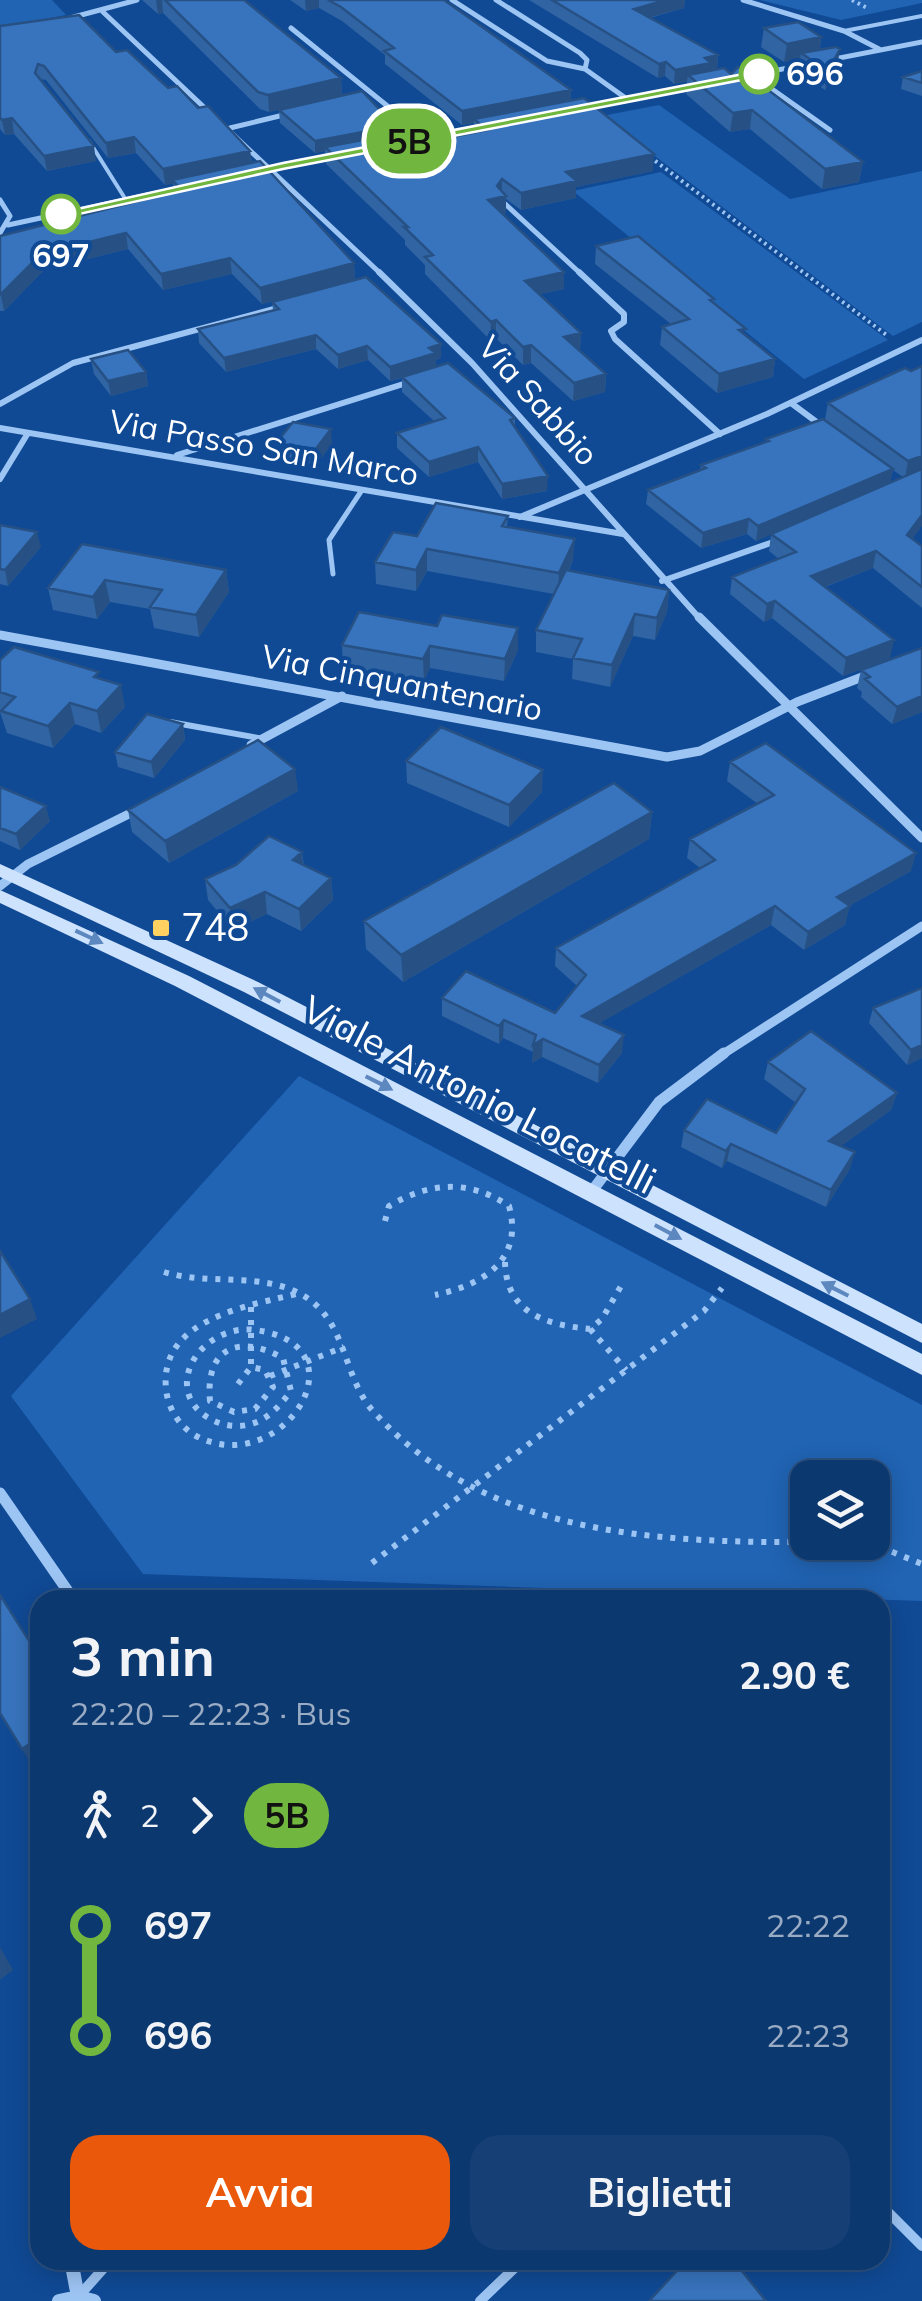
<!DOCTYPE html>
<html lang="it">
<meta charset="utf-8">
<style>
:root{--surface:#0c3870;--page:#153f75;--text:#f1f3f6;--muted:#9aacc3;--line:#2c5283;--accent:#ea580c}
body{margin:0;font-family:Mulish,sans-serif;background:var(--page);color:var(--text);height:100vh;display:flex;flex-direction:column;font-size:38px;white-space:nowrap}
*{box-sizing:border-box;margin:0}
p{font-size:32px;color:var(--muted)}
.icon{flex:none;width:55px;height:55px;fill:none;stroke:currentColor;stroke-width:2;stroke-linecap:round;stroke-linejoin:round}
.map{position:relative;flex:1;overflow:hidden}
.details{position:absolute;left:30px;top:1590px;width:860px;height:680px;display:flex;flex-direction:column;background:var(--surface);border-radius:30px;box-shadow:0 5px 25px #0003,0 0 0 2px var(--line)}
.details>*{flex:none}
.badge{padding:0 20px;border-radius:32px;font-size:35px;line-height:65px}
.controls{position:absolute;left:790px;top:1460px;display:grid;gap:20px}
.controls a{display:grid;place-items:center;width:100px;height:100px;border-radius:20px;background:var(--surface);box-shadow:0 5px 25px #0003,0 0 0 2px var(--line);font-size:50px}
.map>.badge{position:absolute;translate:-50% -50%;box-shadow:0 0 0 5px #fff}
.legs{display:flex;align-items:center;gap:15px;height:110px;padding:0 40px;font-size:32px}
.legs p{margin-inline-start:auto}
.summary{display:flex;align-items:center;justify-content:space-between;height:170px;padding:0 40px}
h1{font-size:55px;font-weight:700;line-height:75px}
.button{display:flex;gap:20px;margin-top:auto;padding:20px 40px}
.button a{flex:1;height:115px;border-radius:30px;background:var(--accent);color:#fff;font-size:40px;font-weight:700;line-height:115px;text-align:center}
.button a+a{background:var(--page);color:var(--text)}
ul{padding:0 40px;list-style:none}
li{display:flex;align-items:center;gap:35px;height:110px;font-size:38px}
li i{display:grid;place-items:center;width:15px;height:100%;margin:0 12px;background:currentColor}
li i::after{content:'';width:25px;height:25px;margin:-12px;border:8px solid;border-radius:50%;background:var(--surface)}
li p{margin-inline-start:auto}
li:first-child i{background:linear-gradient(#0000 50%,currentColor 0)}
li:last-child i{background:linear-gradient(currentColor 50%,#0000 0)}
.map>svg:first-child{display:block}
</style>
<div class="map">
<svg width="922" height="2301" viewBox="0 0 922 2301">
<rect width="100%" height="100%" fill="#104a95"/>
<path fill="#2164b4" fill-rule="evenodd" d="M0,0H52L66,15L0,27Z
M760,0H922V3L841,20Z
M659,105L790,199L922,171V322L893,336L602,116Z
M661,172L888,340L804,379L573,191Z
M299,1076L922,1405V1601L143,1574L11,1396ZM808,1478H872V1542H808Z"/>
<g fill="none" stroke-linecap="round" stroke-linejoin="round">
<path stroke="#9dc5f4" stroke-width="4" stroke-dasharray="2.5 4" stroke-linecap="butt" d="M852,0L869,9
M650,157L888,336"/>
<path stroke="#9dc5f4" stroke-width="6" stroke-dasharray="5 8" stroke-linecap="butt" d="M385,1221L389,1206C430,1182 469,1179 509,1206C524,1260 483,1285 435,1295
M505,1262C506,1313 546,1325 590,1329L602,1319L621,1286
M164,1272C209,1286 263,1271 304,1296C348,1323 342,1376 373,1411C483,1534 654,1543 808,1542
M251,1307V1367
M590,1329L626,1370
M270,1376L344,1347
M238,1384L251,1367L265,1370L273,1387L255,1409L234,1412L210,1401C205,1347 239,1334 283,1358L291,1391C280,1405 269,1419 251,1424C225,1432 189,1415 187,1386C185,1352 223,1325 255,1330C367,1344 284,1479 198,1437C180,1428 168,1409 166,1389C159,1318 249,1306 300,1293
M868,1542L922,1564
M372,1563L704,1311L722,1288"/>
<path stroke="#9dc5f4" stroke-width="4" d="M844,31L922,16
M89,141L126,200"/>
<path stroke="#9dc5f4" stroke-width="5" d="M333,574L329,540L362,490"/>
<path stroke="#9dc5f4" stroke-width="6" d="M170,722L264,739"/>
<path stroke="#9dc5f4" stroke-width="10" d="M880,2204L922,2246
M78,2297L111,2260
M480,2301L523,2260"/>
<path stroke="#9dc5f4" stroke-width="5" d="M452,0L547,61L585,69L627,99
M496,0L580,53L587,60L585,69
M743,0L844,31L879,49
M103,12L381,274
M70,18L137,0
M291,28L427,138
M752,75L830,130
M736,78L922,42
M584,108L700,85
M230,128L292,113
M403,143L484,127
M270,168L337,155
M0,200L10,216L0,233
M503,202L581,274
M8,225L185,187"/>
<path stroke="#9dc5f4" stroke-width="6" d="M379,272L472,363L701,620
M579,272L624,314V322L611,331L615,339L720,434
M791,403L826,429
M0,404L73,363L285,306
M0,428L623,534
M177,455L413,381
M0,479L28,433
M520,517L767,414L922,340
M662,581L779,540"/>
<path stroke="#9dc5f4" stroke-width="9" d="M699,617L922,838
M0,635L667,757L700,751L797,702L870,674
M251,745L342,696
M0,886L28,864L137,810
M720,1056L922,926"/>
<path stroke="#9dc5f4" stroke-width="11" d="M592,1191L659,1102L724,1053
M0,1493L74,1600"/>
<path stroke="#9dc5f4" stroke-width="14" d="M40,1991V2063
M71,2260L78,2297
M59,2301L78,2297L94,2301"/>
<path fill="#cde2fd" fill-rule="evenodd" d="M0,864L258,982L922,1324V1343L244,992L0,877Z
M0,890L189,976L922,1354V1375L175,986L0,903Z"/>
</g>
<path fill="#3064a3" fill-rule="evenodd" d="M142,0H244L341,78L342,95L269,112L260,109L163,13L158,14Z
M290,0H443L571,90V100L653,171L576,187V198L521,210L506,199V213L503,214L564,289L540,294L581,333L580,351L606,374L605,392L573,401L531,363L523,365L496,338L490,340L425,274V265L405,245V240L326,164L325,151L315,153L280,123L279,110L396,134L417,144L474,133V123L462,125L385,64V55L342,21L319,8L306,11Z
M529,0H685L684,8L650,18L718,55L717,69L863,162L859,182L822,189L750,129L730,132L686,94L687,81L674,84L665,76L658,78Z
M0,26L116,52L198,108L250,151L252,163L354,263L355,280L262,304L232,274L163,290L128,249L44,270L4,311H0V236L174,192L173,183L165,185L136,153L108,158L46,80L40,79L96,161L47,171L14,134L5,135L0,129Z
M764,28L821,37L820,50L837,68L825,90L799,72L800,59L784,62L761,47Z
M922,71V96L901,89L903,77Z
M596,246L714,299V304L745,335L775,359L773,377L717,393L660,345L662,327L671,324L595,264Z
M272,302L441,358L436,360V367L515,418V426L547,491L502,499L478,462L429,477L397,448V433L434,421L402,392V378L390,381L368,360L338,369L316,349L226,372L199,343L198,329L273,310Z
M91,359L146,372L148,386L111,396L94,374Z
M905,368L913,539L922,546V608L873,568L825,587L890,658L843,676L772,618L764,622L730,594L732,577L779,559L769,551L771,534L756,541L747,534L701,548L646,504L648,490L700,470L701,465L766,443V439L825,419L828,403ZM893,470L903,477L890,482Z
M276,443L332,444L316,465L277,458Z
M508,516L507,527L573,560L569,571L669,590L667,612L655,640L633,636L610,687L572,679L573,659L536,652V630L554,594L427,571L416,591L376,584L375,562L417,536Z
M0,525L41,547L8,586L0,584Z
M82,544L226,570L229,592L199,637L154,628L150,609L110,602L97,619L53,610L48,588Z
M437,626L518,650L504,681L430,668L424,681L343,667L342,645Z
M922,648V712L892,724L861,697L862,692L857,688L861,670Z
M0,660L100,679L125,707L101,733L75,724L53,748L7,733L0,712Z
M183,724L185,740L154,778L118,767L115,752Z
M406,761L542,792L509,827L407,783Z
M730,762L911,871L849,906L845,925L804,950L771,925L599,1023L622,1053L598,1083L542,1057L532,1063L533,1052L503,1038L499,1044L442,1016V998L555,1013L577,986L555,966L556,948L700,868L687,858L690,839L758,804L727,781Z
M0,787L50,821L20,850L0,841Z
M298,791L169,863L132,832L128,810Z
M652,812L649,839L403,982L366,949L364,921Z
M302,852L304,865L331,878L333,900L301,931L267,914L233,930L208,900L205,879Z
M873,1008L922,1058L907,1065L869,1023Z
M768,1062L897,1093L891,1110L841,1146L850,1169L826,1207L727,1161L722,1168L681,1147L684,1130L776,1133L796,1103L764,1079Z"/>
<path fill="#275184" d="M156,0H162L163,13L158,14Z
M305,0H319V8L306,11Z
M666,0H685L684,8L633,22L634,9Z
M821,37L819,56L801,53L800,59L784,62L787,44Z
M840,49L837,68L825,90L828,71Z
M718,55L717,69L688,75L687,81L674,84L675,70L705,58Z
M666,62L665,76L658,78L659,64Z
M341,78L342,95L269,112L268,95Z
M571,90V104L474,119V123L462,125V111Z
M752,110L750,129L730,132L733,113Z
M12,118L14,134L5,135L2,120Z
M395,126L396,138L325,147V151L315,153V141Z
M134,137L136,153L108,158L106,143Z
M94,146L96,161L47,171L44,156Z
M250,151L252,166L172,180L173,183L165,185L163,169Z
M654,154L653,171L576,187V198L521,210V193L566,172Z
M863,162L859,182L822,189L825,169Z
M502,179V196H506V213L488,217V200Z
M126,233L128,249L44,270L4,311L1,295L41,254Z
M230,258L232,274L163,290L161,274Z
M354,263L355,280L262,304L260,288Z
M564,272V289L525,298V281Z
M496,320V338L490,340L491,322Z
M581,333L580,351L564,337Z
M316,335V349L226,372L224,358Z
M441,344V358L436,360V367L390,381V367L429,348Z
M531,345V363L523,365V347Z
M367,346L368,360L338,369V355Z
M775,359L773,377L717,393L719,374Z
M146,372L148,386L111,396L108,381Z
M606,374L605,392L573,401L574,383Z
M331,429L332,444L316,465L315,450Z
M478,447V462L429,477V462Z
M922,456V472L905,478L908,461Z
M893,469L890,484L756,541L758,526Z
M548,476L547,491L502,499V484Z
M922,515V526L903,552L907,535Z
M749,519L747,534L701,548L703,533Z
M37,532L41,547L8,586L5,570Z
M575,539L573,560L558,594L559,573Z
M427,549V571L416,591V570Z
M876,551L873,568L808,593L811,576Z
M226,570L229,592L199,637L196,615Z
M105,580L110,602L97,619L93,597Z
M669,590L667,612L655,640L657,618Z
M775,601L772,618L764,622L767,604Z
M635,614L633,636L610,687L612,665Z
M518,628V650L504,681L505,659Z
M894,640L890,658L843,676L846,658Z
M430,646V668L424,681L423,659Z
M121,685L125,707L101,733L97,711Z
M922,696V712L892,724L897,707Z
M70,703L75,724L53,748L48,726Z
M183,724L185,740L154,778L151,762Z
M295,769L298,791L169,863L165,841Z
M543,770L542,792L509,827V805Z
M46,806L50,821L20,850L16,834Z
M652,812L649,839L403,982L401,955Z
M302,852L304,874L293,860Z
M916,853L911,871L833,915L837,897Z
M331,878L333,900L301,931L299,909Z
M265,892L267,914L233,930L230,908Z
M775,906L771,925L581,1034L582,1016Z
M850,906L845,925L804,950L808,932Z
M504,1020L503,1038L499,1044V1026Z
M624,1035L622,1053L598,1083L599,1065Z
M543,1039L542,1057L532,1063L533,1045Z
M922,1045V1058L907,1065L911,1050Z
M897,1093L891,1110L825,1158L829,1141Z
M731,1144L727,1161L722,1168L726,1151Z
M855,1152L850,1169L826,1207L831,1190Z
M30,1299L37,1319L0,1338V1315Z
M40,1737V1757L31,1764L22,1749Z
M0,1947L13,1970L0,1980Z"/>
<path fill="#3874bd" stroke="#275184" stroke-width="2.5" d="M165,0H244L341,78L268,95L258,92Z
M328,0H444L571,90L462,111L384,51L394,48L341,7Z
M552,0H666L634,9L718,55L705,58L711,63L675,70L666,62L659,64Z
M79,15L116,52L127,50L168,88L177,86L198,108L208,106L250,151L163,169L134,137L106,143L44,66L38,64L35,73L94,146L44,156L12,118L2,120L0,118V26Z
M798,22L821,37L787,44L764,28Z
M836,47L840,49L828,71L801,53Z
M738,67L863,162L825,169L752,110L733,113L688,75L724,68L731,74Z
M922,71V83L903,77Z
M362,91L395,126L315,141L279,110Z
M584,98L654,154L566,172L577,181L521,193L502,179L497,186L506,196L488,200L564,272L525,281L581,333L564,337L606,374L574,383L531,345L523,347L496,320L491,322L425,257L433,255L404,227H408L325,147L406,132L417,144L487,130L474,119Z
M260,161L354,263L260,288L230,258L161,274L126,233L41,254L0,295V236L182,190L172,180Z
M638,236L714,299L710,300L746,329L739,330L775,359L719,374L662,327L689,319L596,246Z
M366,277L441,344L429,348L436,353L390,367L367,346L338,355L316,335L224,358L198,329L279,309L272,302Z
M128,350L146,372L108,381L91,359Z
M448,363L515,418L510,420L548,476L502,484L478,447L429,462L397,433L445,418L402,377Z
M922,366V456L908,461L828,403L905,368L911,371Z
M823,419L893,469L758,526L749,519L703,533L648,490L706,468L701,465L769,441L766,439Z
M293,422L331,429L315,450L276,443Z
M922,469V515L907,535L922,546V587L876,551L811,576L894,640L846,658L775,601L767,604L732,577L796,552L771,534Z
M436,503L508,516L502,526L575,539L559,573L427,549L416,570L375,562L393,532L417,536Z
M0,525L37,532L5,570L0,569Z
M82,544L226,570L196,615L150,607L162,590L105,580L93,597L48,588Z
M566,570L669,590L657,618L635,614L612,665L573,658L582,639L536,630Z
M359,612L437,626L442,615L518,628L505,659L430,646L423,659L342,645Z
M14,647L99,672L94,677L121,685L97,711L70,703L48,726L1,711L15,697L0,692V660Z
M922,648V696L897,707L865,679L870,677L861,670Z
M147,714L183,724L151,762L115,752Z
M441,727L543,770L509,805L406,761Z
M258,740L295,769L165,841L128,810Z
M766,743L916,853L837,897L850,906L808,932L775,906L582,1016L624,1035L599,1065L543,1039L533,1045L536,1035L504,1020L499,1026L442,998L466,971L555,1013L586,975L556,948L715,860L690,839L774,795L730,762Z
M614,783L652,812L401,955L364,921Z
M0,787L46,806L16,834L0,828Z
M269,836L302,852L293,860L331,878L299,909L265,892L230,908L205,879L236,865Z
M922,988V1045L911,1050L873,1008Z
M811,1031L897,1093L829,1141L855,1152L831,1190L731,1144L726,1151L684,1130L707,1099L776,1133L805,1089L768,1062Z
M0,1251L30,1299L0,1315Z
M0,1595L40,1658V1737L22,1749L0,1713Z
M687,2260H733L766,2301H649Z"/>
<defs><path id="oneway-solid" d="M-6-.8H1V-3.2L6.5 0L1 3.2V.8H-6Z" transform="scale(2.5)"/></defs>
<g fill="#5c87bf">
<use href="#oneway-solid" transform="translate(89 937) rotate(25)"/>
<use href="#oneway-solid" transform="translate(267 995) rotate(-152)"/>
<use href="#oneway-solid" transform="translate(379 1083) rotate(27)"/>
<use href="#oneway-solid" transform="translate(668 1232) rotate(28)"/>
<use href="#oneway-solid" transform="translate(835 1289) rotate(-153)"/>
</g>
<path fill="#71b73f" stroke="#fff" stroke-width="2.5" d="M759,71L762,76L283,169L61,218L55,214L283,163Z"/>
<g fill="#fff" stroke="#71b73f" stroke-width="5">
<circle cx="759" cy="74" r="18"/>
<circle cx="61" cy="214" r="18"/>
</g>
<rect fill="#ffd160" stroke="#104a95" stroke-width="4" x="151" y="918" width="20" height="20" rx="5"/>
<g text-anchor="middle" stroke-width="8" stroke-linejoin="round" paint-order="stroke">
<g font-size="32" font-weight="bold" fill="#fff" stroke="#104a95" text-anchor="start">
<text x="786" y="85">696</text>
<text x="61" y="267" text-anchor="middle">697</text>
</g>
<g font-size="32" fill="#fff" stroke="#104a95">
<text transform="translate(538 401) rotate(48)" y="11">Via Sabbio</text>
<text transform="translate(264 448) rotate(10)" y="11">Via Passo San Marco</text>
<text transform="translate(402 683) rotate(11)" y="11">Via Cinquantenario</text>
</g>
<g font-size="38" fill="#fff" stroke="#104a95" text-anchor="start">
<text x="181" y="941">748</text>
</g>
<g font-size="38" fill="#fff" stroke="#104a95">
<text transform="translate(479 1095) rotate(27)" y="13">Viale Antonio Locatelli</text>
</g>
</g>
</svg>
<div class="controls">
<a><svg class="icon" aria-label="layers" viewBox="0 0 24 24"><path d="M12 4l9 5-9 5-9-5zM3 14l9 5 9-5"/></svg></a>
</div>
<b class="badge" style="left:409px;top:141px;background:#71b73f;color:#111">5B</b>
<section class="details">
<div class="summary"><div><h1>3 min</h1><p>22:20 – 22:23 · Bus</p></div><b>2.90 €</b></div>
<div class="legs"><svg class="icon" aria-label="walk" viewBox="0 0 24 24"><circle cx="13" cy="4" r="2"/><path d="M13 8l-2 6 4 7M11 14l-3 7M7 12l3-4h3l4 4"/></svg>2<svg class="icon" aria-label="forward" viewBox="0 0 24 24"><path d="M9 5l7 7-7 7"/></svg><b class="badge" style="background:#71b73f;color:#111">5B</b></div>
<ul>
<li><i style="color:#71b73f"></i><b>697</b><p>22:22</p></li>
<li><i style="color:#71b73f"></i><b>696</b><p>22:23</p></li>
</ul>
<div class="button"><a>Avvia</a><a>Biglietti</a></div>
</section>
</div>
